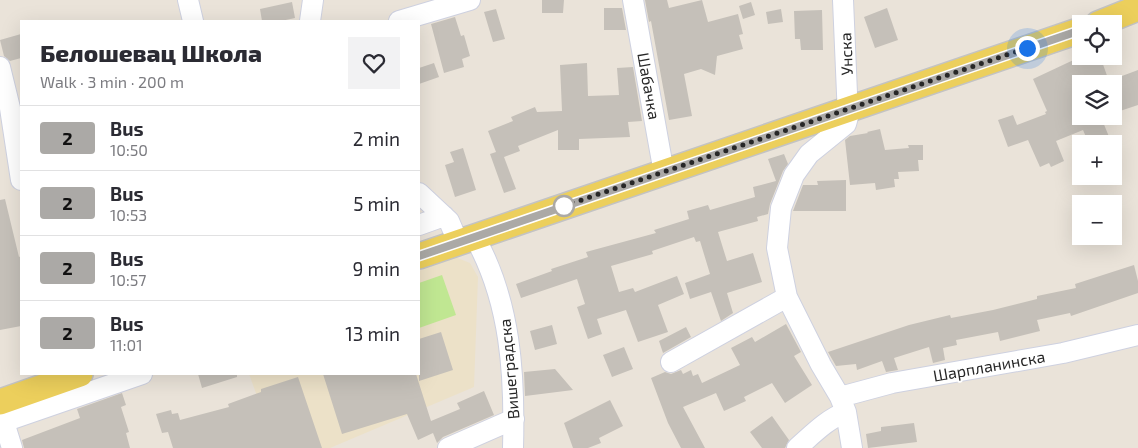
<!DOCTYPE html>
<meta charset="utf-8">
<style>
:root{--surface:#fff;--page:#f2f2f3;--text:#2b2b33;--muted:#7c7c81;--line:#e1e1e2}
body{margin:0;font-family:"Exo 2",sans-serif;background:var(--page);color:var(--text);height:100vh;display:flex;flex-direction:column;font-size:19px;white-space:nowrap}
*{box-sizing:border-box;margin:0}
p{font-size:16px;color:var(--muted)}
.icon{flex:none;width:28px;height:28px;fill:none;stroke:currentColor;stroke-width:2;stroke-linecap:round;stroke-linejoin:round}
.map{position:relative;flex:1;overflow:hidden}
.panel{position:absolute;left:20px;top:20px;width:400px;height:355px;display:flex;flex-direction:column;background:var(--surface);border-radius:0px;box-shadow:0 5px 20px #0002}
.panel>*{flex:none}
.badge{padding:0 10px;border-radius:4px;font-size:18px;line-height:32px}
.buttons{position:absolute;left:1072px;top:15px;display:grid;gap:10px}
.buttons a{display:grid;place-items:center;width:50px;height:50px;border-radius:0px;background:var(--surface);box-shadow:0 5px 20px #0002;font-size:25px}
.you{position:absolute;width:25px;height:25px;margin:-12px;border:4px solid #fff;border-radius:50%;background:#1a73e8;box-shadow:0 0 0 8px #1a73e833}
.map>.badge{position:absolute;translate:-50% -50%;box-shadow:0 0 0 2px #fff}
.round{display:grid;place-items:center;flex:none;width:52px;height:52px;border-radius:0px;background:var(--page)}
.head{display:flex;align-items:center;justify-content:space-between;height:85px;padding:0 20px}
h1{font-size:24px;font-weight:800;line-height:38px}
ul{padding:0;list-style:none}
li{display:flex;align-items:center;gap:15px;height:65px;padding:0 20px;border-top:1px solid var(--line)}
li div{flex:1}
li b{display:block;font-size:19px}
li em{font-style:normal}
li .badge{min-width:55px;font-weight:700;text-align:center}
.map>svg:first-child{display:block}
</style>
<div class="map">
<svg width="1138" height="448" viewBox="0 0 1138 448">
<rect width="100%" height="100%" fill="#eae3d9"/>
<path fill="#ece1c8" d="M455,257L470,263L478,277L474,387L330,448H276L249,374H419V271Z"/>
<path fill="#c0e792" d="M442,275L456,315L419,328V283Z"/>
<path fill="#c5c0b9" d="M542,0H564L563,13H542Z
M645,0H667L669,8L702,0L708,22L738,14L743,34L739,35L743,49L717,56L715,75L701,69L684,74L692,116L669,120L651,21L649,22Z
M292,2L295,18L281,21H262L260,9Z
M751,2L755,15L743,19L739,6Z
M604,8H622L626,30H604Z
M887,8L898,40L875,48L864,17Z
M496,9L505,39L493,42L484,12Z
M781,9L783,22L768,24L766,12Z
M822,10L823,50H801L800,39H795L794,11Z
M455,17L461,36L464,35L470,56L462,59L464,67L444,73L431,24Z
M21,34V58L10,61L4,56L0,40Z
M1082,56H1100L1110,84H1081V116H1116L1103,122L1112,144H1089L1083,130L1056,141L1064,161L1051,167L1049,163L1040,167L1028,140L1008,147L998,120L1013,115L1017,125L1046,114L1045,112L1047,111L1033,79Z
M434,63L439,77L419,84V68Z
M587,63L588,96L619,95L617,68L633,67L642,121L628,122L630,137L579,139V150H558V130L518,146L520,151L504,157L516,189L504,193L490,154L496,152L488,131L513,121L511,117L535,107L537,112L562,111L560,65Z
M1138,70V105L1114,113V79Z
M880,129L885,150L909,148L908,145H923V160H918L919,171L898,172L899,179H894L895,187L876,190L875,183L850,185L845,140L850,136L868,133L867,132Z
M463,148L476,190L455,197L445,165L454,162L450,152Z
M784,154L788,164L783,171L770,204L768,214L757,217L758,221L718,232L727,261L753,253L762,282L727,293L733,313L721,321L711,292L690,299L685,283L710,274L700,241L696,242L694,237L652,251L653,254L611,266L619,292L633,288L635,292L677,276L684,294L658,305L668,332L638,342L626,310L597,319L602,334L588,339L577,307L585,304L577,279L521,298L516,284L552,271L551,269L588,257L586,252L656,233L654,230L689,219L687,211L708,205L710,210L755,197L753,187L776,181L768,159Z
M846,180V211H793L803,185H818L817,181Z
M5,199L19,257L21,256V326L0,330V200Z
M1134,265L1138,281V293L1071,316L1070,313L1037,320L1040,331L1000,341L998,332L956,340L957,345L943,348L945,360L933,363L929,347L894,358L898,370L886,372L882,361L857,370L856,364L836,366L828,352L909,325L950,315L951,318L993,310L1037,299V296L1076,288L1075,284Z
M786,324L801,352L794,356L812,385L785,403L772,383L744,397L746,401L724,411L716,393L683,407L705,448H681L668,423L651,378L665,372L671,374L681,370L683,374L691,370L693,376L698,374L702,383L740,365L731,348L752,337L755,342Z
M552,325L557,344L535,350L530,331Z
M686,327L691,337L663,353L659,341Z
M441,332L453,370L419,381V339Z
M624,347L633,369L612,377L603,355Z
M555,369L573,390L525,396L524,372Z
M198,374H237V377L202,388Z
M323,374H416L431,421L460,409L457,403L484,391L494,415L443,437L437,443L433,433L418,440L407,414L342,434Z
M298,377L322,448H173L168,432L162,433L156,414L171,410L172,414L178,413L180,420L229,407L228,404L261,392V389Z
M122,393L126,405L121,407L129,432L126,433L130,448H24L22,440L80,418L77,409Z
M610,400L623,426L599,438L601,443L588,448H573L564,423Z
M772,416L789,440L785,448H762L750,432Z
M914,423L917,442L868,448L866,434L881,431V427Z"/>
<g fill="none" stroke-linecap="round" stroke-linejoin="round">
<g stroke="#ced1e0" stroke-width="22">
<path id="minor" d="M188,0L193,21
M633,0L664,173
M843,0L848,117L846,124L809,154L794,175L781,208L777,248L787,297L821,365L840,397L846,412L852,448
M310,21L313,0
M399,21L470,0
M0,67L10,108L21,180
M419,193L449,221L458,242
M419,225L444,216
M474,236C511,301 515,375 513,448
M671,362L787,297
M840,397L892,383L1063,353L1138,335
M0,409L12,448
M0,423L142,374
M448,448L514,419
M797,448C812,435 827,419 846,412"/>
</g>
<g stroke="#c3c3c3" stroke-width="28">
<path id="major" d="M1098,24L1138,8
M419,256L1081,30
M0,402L80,374"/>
</g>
<use href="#minor" stroke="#fff" stroke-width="20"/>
<use href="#major" stroke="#eccf5c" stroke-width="25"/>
</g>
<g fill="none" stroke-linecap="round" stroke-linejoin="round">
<g stroke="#fff" stroke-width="11">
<path id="line" d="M419,256L1081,30"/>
</g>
<use href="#line" stroke="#aba9a6" stroke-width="8"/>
<path stroke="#272727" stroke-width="5" stroke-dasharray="0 9" d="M564,206L1027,48"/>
</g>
<circle fill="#fff" stroke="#aba9a6" stroke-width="2.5" cx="564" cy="206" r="10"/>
<g text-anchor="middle" stroke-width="4" stroke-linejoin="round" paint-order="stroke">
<g font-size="16" fill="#272727" stroke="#fff">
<text transform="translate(846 54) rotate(-92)" y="6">Унска</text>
<text transform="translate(649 86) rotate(80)" y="6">Шабачка</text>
<text transform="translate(989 366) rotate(-10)" y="6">Шарпланинска</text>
<text transform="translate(509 369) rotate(-95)" y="6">Вишеградска</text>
</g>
</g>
</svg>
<div class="buttons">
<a><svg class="icon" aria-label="locate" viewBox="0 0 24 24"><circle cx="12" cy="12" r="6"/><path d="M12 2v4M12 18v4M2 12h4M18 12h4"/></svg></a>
<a><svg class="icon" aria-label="layers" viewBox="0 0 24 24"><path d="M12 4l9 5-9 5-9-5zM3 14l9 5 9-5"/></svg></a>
<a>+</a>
<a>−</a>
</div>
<div class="you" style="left:1027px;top:48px"></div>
<section class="panel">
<div class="head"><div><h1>Белошевац Школа</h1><p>Walk · 3 min · 200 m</p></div><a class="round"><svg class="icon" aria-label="heart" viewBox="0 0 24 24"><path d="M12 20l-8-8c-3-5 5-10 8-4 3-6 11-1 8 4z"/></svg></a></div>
<ul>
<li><span class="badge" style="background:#aba9a6;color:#111">2</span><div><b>Bus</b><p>10:50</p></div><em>2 min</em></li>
<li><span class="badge" style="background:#aba9a6;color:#111">2</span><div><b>Bus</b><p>10:53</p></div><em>5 min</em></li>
<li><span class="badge" style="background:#aba9a6;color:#111">2</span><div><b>Bus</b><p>10:57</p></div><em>9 min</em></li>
<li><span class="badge" style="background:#aba9a6;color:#111">2</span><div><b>Bus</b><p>11:01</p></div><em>13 min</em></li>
</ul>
</section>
</div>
